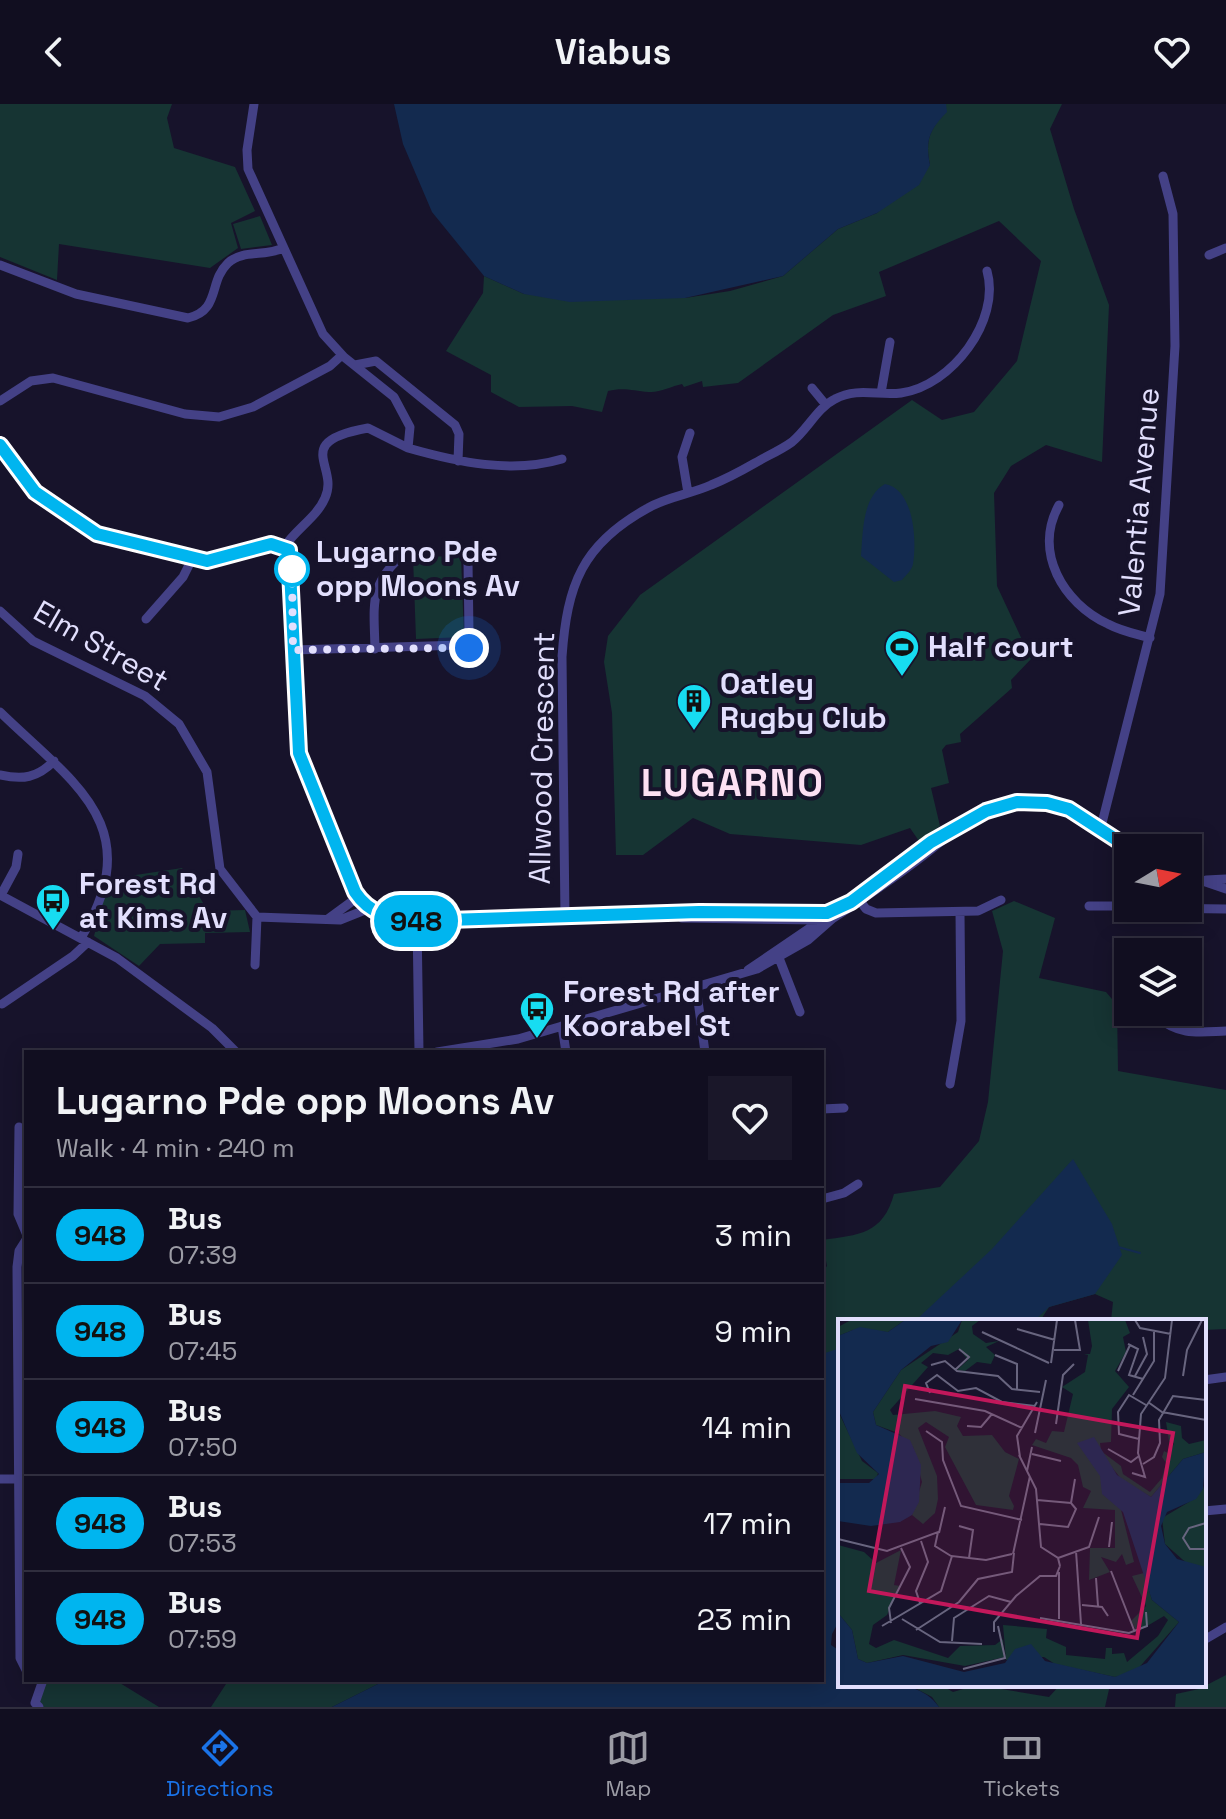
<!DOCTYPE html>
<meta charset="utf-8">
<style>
:root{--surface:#110e20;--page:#1a1729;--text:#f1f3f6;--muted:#9c9ca5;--line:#302e3e;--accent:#1a73e8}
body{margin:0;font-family:"Space Grotesk",sans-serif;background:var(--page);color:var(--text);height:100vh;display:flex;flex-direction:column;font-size:30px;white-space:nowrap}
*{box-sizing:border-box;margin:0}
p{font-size:26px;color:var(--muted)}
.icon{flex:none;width:44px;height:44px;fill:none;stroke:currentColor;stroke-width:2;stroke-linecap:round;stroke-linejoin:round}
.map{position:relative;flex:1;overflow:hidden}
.side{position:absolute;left:24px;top:946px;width:800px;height:632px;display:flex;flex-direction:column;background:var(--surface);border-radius:0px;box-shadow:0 4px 20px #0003,0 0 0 2px var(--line)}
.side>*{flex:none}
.badge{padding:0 16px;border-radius:26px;font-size:28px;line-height:52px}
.needle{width:52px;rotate:80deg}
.controls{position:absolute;left:1114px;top:730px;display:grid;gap:16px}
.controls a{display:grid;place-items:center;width:88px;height:88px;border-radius:0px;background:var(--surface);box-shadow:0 4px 20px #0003,0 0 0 2px var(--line);font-size:40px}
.you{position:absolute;width:40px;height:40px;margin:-20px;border:6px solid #fff;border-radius:50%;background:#1a73e8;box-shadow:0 0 0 12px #1a73e833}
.map>.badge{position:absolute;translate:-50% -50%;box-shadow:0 0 0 4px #fff}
.round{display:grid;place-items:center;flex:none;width:84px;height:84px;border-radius:0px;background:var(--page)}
.headline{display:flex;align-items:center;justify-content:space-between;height:136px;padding:0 32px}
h1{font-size:38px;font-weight:600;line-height:60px}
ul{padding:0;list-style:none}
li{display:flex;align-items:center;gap:24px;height:96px;padding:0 32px;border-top:2px solid var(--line)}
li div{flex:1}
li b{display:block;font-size:30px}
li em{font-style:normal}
li .badge{min-width:88px;font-weight:700;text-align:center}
header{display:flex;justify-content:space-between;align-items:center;height:104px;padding:0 32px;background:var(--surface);font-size:36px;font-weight:600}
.tab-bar{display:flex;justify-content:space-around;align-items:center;height:112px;border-top:2px solid var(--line);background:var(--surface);font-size:22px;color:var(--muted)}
.tab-bar a{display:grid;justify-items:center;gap:4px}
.tab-bar .current{color:var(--accent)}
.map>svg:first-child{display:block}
</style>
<header><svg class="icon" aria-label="back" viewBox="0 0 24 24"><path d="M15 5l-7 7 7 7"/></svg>Viabus<svg class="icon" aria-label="heart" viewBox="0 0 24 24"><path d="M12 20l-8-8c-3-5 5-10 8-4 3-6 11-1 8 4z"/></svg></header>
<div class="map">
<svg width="1226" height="1603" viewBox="0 0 1226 1603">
<rect width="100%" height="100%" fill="#17132b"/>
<path fill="#163433" d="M0,0H172L167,14L174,44L235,63L255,107L231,119L238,144L210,164L59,140L57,176L0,153Z
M946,0H1062L1050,25L1074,105L1109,201L1102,358L1046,341L1011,362L994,389L997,482L1031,555L1011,576L1012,584L960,630L961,638L946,641L942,646L949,679L931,684L940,722L919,737L910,724L861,741L730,730L693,714L643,751H616L612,609L604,558L608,532L640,491L912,296L942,316L974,308L1017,257L1041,157L999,117L879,168L886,192L833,211L738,279L703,283L702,277L684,283L682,280C672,282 659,289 649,288C633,287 624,283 608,287L602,308L572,302L519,303L491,288V271L446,247L483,189L484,172L524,190L685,194L730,187L783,172L838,125L877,109L930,61C925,37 929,26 946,8Z
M260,112L272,141L241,145L233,120Z
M461,452L464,533L416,535L413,453Z
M182,764L208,807L245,806L250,828L205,829V839L160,840L139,862L94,832L109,775Z
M1014,797L1055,814L1039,874L1106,888L1117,901L1118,967L1226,986V1225L1204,1226V1217H1111L1113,1198L1095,1190L1049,1203L1040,1217H840V1298L822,1319V1168L827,1162L822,1136C859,1131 883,1130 894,1090L940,1083L979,1037L988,998L1003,847L992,807Z
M1226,1571V1603H1175L1176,1590L1199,1585Z
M58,1576H115L159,1603H38L44,1578Z
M233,1576H386L332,1603H211L226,1580Z
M909,1581H941L953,1588L977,1581L1049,1593L1060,1581H1110L1105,1603H939L932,1593Z"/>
<path fill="#132a4f" d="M394,0H946L947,8C929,26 925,37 930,61L919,81L877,109L838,125L783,172L685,194L570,198L524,190L484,172L432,108L403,40Z
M885,380C914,385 917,436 913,460C912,466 906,471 902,476L894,478L861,452C863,428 862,393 885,380Z
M1073,1055L1112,1120L1122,1151L1095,1190L1049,1203L1034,1217H915L992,1145Z
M840,1244V1515L832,1530L831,1541L840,1547V1581C874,1581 917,1572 939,1603H332L386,1576H822V1250Z"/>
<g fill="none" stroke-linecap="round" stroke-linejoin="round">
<path stroke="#132a4f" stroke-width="2" d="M1118,1143L1140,1149"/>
<path stroke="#444186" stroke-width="9" d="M254,0L247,46L248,65L323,230L344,253L394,293L410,323L408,344L368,324C290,338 340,362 325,394C317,413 296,425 285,442
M1209,151L1226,144
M0,161L76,190L188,214C221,206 208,178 228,159C243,145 266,153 283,144
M355,261L376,257L455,321L459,330L458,357
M812,284L826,301
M881,289L890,238
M0,297L31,277L53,274L185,310L219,313L253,303L330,262L342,251
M0,341L35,388L97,430L207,457L271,440L289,446L299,649L352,781C366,809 388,814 417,817L815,806L829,810L832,815
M408,344C457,358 512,370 562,355
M688,389L682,353L690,329
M1059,401C1033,448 1063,499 1108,520C1121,527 1136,530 1150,534
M0,507L33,537L145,592L179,620L207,668L220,765L257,813L340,816L370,804
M146,515L183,473L192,455
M375,545C374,500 368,478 407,448
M293,546L462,541L469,529L468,458
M0,608C73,679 149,721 81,834
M0,671C23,676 37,674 54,657
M1101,723L1160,490L1175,242L1173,110L1163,72
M1188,772L1226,785
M1206,776L1226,775
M0,791L117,854L212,924L236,948
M1,791L16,763L18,750
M857,793L866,805L876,809L978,807L1001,796
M1089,802H1128
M1151,804L1226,805
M827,809L880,776
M565,814L562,553C567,481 582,440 648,404C667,393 691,390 711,381C726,375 741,367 755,359C767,352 781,346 792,338C808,325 817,304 835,295C857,283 879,292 901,289C952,282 1001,216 987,167
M682,814L820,816
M328,815L358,793
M832,815C866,793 901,770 933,744C1012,680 1048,684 1129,744
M417,817L419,948
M779,854L800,908
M255,861L257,813
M748,866L820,817
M696,882L705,948
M2,900L73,852L88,838
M1159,914C1179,932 1200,928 1226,927
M562,922L566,948
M437,948L518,935L757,865L808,836L832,815
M950,980L961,917L960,808
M822,1005L844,1004
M19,1023L18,1110L26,1129
M822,1095L844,1089L858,1080
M26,1136L19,1147L17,1163L20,1554L26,1566
M1204,1276L1226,1273
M0,1375H20
M1204,1407L1226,1405
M1204,1536L1226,1523
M39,1603L35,1599L43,1576"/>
</g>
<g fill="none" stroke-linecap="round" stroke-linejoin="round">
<g stroke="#fff" stroke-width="18">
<path id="line" d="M0,341L35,388L97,430L207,457L271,440L289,446L299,649L355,788C370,811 391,814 417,817L699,808L827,809L851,798L931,738L986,707L1017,698L1047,699L1069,705L1129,744"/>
</g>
<use href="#line" stroke="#00b5ef" stroke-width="12"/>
<path stroke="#e2dffd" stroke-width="8" stroke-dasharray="0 14.4" d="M292,465L293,546L443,544L465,539L469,544"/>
</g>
<defs>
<g id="stadium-pin" transform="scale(1.8)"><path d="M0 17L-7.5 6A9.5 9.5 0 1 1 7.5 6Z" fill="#17dcf1" stroke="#17132b"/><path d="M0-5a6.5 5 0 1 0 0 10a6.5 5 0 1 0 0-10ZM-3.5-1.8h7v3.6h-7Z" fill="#111"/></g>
<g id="building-pin" transform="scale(1.8)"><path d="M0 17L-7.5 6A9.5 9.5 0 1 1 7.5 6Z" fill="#17dcf1" stroke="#17132b"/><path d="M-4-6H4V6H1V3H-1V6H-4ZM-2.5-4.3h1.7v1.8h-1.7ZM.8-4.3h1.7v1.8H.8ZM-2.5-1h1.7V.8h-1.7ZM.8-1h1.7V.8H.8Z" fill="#111"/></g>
<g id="bus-pin" transform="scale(1.8)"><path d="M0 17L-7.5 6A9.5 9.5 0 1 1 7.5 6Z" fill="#17dcf1" stroke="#17132b"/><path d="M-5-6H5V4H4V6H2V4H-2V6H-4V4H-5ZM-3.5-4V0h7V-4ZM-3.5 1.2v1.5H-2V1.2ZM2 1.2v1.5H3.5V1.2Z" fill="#111"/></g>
</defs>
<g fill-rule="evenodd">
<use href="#stadium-pin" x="902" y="543"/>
<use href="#building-pin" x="694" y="597"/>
<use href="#bus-pin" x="53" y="797"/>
<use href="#bus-pin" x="537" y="905"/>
</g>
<circle fill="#fff" stroke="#00b5ef" stroke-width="4" cx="292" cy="465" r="16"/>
<g text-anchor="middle" stroke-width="8" stroke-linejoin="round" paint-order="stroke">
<g font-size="30" fill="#e2dffd" stroke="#17132b">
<text transform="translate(1139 398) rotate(-85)" y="10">Valentia Avenue</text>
<text transform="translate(101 542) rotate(30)" y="10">Elm Street</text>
<text transform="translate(542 654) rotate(-89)" y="10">Allwood Crescent</text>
</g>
<g font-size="30" font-weight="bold" fill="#e2dffd" stroke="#17132b" text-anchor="start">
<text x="316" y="458">Lugarno Pde<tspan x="316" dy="34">opp Moons Av</tspan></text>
</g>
<g font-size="30" font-weight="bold" fill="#e2dffd" stroke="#17132b" text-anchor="start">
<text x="928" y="553">Half court</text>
<text x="720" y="590">Oatley<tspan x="720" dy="34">Rugby Club</tspan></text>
<text x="79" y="790">Forest Rd<tspan x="79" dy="34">at Kims Av</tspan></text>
<text x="563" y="898">Forest Rd after<tspan x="563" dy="34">Koorabel St</tspan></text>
</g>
<g font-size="38" font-weight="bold" letter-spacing="2" fill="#fde0f3" stroke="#17132b">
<text x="733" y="692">LUGARNO</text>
</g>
</g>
<g transform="translate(838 1215)">
<rect width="368" height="368" fill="#17132b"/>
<path d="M13,1H67L50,13L15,11L0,17V8ZM124,1H142L134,7L135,15L148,24L161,22L148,28L157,36L153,45L139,43L127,52L119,51L130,41L121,30L110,36L95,34L83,44L90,48L52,91L55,96L97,92L123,98L119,107L125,117L154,116L167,133L181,140L171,177L176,187L175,191L138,186L107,128L111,118L88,103L80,109L99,157L100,180L97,194L85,205L74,196L84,163L75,128L60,114L38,106L35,93L63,51L120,13ZM250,1H287L292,14L285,18L288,33L277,52L291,68L274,90L273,123L262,124L263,132L283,147L285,155L312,173L324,159L328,144L324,138L326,132L332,135L336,124L331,122L328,103L343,107L344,119L351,125L368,121V133L345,140L313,178L284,161L272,146L296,243L288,246L284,235L278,243L263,238L272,253L251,261L252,229H277V191L245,189L253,172L245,168L240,146L233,139L194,126L198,120L208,124L214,112L226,113L235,75L224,68L247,53L250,36L246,35H252L254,27ZM0,92L24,142L40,154L38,160H0ZM368,159V248H353L327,225L324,199L351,183L365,170ZM0,226L26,233L38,244L63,231L56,266L62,267L49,296L35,306L31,325L38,329L56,321L110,339L122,327L157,326L165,320L167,338L127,347L65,336L29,344L20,340L14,311L0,294ZM306,254L314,281L341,303L298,352L277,358L217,345L206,338L168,341L165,306L209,310L208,319L228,328V336L267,340L268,329H274V335L286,334L289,343L320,317L330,301L326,297L299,313L293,302L308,287L294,257Z" fill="#163433"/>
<path d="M67,1H124L110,23L93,27L63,51L35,93L38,106L72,121L83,146L81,183L74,196L62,203L33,207L0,202V164H31L41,155L19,134L0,90V17L22,8L50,13ZM256,118L279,156L313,178L345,140L368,133L365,170L358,180L329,193L323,207L327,225L339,240L368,248V367H0V294L14,311L20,340L29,344L65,337L126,353L167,344L177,330L193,325L207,342L277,358L309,344L341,303L314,281L285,193L264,175L262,157L239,124Z" fill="#132a4f"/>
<path fill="none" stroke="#68657f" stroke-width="2" d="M297,1L302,9L333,15M179,10L217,21M144,13L211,44M290,25L300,30L291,56L305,60M216,31H242L237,1M157,36L179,45V71M213,44L219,1M93,46L107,42L119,52L160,57L174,70L202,73M117,51L131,38L121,30M280,52L292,26M297,57L309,35L305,18M345,57L349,31L364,1M92,74L88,64L99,56L120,72L138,69L164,83L197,87M295,76L316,42V12M77,80L147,92L184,109M310,83L324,93L368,101M218,105L225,56L236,45M129,107L143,108L154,95M88,112L104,123L105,141L123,187L184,201M197,114L208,61M301,120L281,115L280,93L291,76L308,86M270,130L293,143L301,137M194,135L223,142M181,136L198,170L203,228L220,239L222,247M182,138L179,117L199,83M305,145L316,138L322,124L321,101L335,77L368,81M189,152L194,128M294,154L307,158L300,134L303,95L327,59L334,1M199,181L233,184L238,190L230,208L202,205M233,184L237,160M368,204L351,209L345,219L352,230H368M121,207L135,211L131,239M101,214L107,188M0,220L49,232L100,213L97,227L113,237M271,228L274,203M238,232L243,305M175,235L192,157M220,239L251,228L261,198M273,252L296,311M258,259L260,287M82,284L78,272L90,243L83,222M244,286L264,288L270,297M202,299L291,314L309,307L308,293M64,300L102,323L144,325M221,300V253M53,304L51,289L72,248L63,229M44,307L103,272L114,237L148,241L174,235M78,311L121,283L140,260L174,253L176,234M156,313V303L178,277L202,257H218L222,247M114,322L116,299L151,277L173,283M125,350L167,339L160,307"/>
<path fill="#c2185b" fill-opacity="0.15" stroke="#c2185b" stroke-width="4" d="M67,67L335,114L299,319L31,272Z"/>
<rect width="368" height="368" fill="none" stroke="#e2dffd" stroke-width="4"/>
</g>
</svg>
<div class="controls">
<a><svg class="needle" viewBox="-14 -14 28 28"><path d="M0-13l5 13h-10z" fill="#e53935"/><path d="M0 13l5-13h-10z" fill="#9c9ca5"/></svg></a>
<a><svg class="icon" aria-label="layers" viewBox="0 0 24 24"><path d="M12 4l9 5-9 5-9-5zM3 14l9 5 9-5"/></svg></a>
</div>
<div class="you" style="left:469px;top:544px"></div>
<b class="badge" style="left:416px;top:817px;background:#00b5ef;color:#111">948</b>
<section class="side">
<div class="headline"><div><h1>Lugarno Pde opp Moons Av</h1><p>Walk · 4 min · 240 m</p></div><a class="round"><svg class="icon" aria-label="heart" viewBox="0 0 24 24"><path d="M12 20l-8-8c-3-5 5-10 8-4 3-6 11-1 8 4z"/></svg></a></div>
<ul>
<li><span class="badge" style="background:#00b5ef;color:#111">948</span><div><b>Bus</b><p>07:39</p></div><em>3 min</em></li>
<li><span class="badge" style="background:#00b5ef;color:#111">948</span><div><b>Bus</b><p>07:45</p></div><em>9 min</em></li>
<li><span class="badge" style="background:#00b5ef;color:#111">948</span><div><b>Bus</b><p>07:50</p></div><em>14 min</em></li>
<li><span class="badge" style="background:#00b5ef;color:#111">948</span><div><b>Bus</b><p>07:53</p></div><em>17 min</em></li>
<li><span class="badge" style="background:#00b5ef;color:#111">948</span><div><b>Bus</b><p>07:59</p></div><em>23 min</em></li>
</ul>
</section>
</div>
<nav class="tab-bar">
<a class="current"><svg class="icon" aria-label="directions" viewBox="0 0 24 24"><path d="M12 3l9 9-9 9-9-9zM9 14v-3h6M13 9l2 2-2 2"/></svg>Directions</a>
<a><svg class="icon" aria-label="map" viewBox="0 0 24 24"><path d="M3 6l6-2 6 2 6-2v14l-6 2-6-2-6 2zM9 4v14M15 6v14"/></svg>Map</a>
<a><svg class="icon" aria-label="tickets" viewBox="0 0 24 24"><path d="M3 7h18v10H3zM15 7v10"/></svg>Tickets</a>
</nav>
